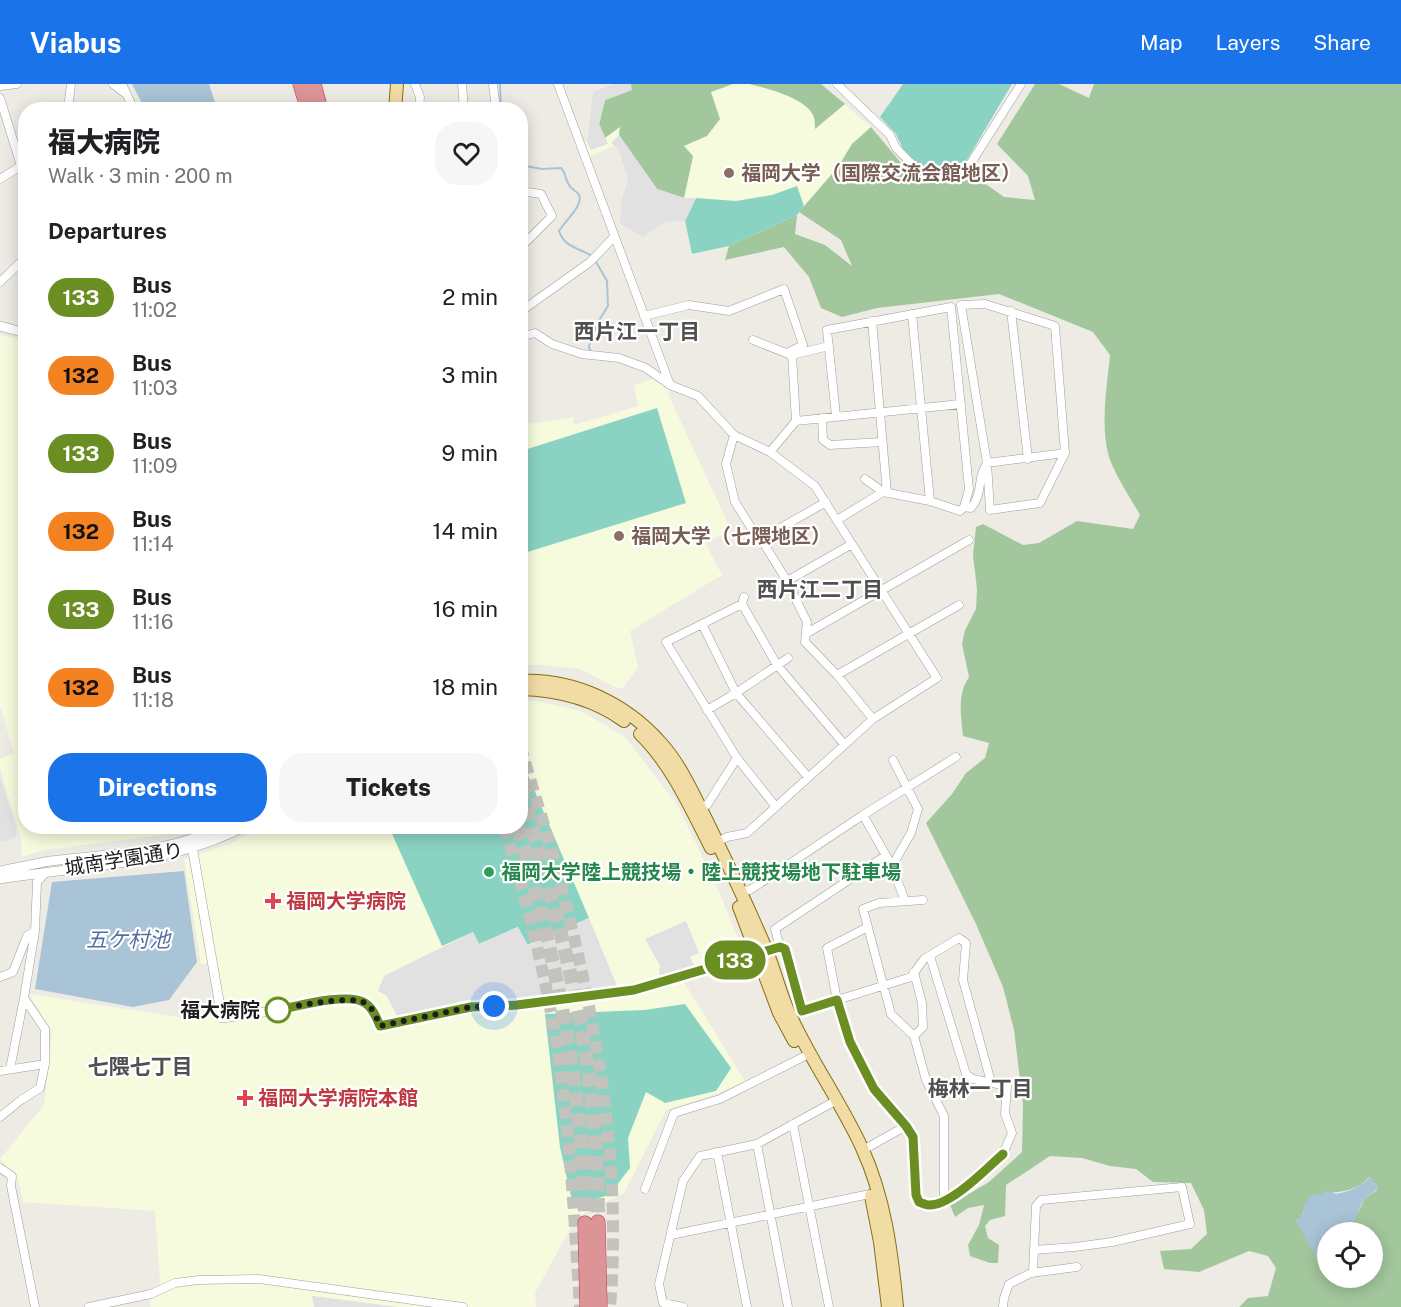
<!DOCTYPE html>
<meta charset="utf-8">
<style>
:root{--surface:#fff;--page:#f6f6f6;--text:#202124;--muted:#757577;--accent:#1a73e8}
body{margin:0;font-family:"Public Sans","Noto Sans JP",sans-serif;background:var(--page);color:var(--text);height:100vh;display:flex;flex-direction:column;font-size:22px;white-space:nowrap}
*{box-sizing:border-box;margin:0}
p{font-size:20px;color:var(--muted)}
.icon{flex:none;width:33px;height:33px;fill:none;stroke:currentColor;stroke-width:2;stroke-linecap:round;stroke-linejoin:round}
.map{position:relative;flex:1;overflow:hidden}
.side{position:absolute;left:18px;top:18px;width:510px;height:732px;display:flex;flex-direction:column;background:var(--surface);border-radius:24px;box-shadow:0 3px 15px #0003}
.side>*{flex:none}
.badge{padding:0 12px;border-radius:20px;font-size:21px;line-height:39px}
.buttons{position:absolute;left:1317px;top:1138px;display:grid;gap:12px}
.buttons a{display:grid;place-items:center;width:66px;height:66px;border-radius:50%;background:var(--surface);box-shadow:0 3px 15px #0003;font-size:30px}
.you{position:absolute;width:30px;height:30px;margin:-15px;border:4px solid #fff;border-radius:50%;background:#1a73e8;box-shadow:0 0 0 9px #1a73e833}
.map>.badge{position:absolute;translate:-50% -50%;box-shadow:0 0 0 3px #fff}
h2{padding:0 30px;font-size:22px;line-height:54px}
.round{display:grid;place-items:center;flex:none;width:63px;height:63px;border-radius:24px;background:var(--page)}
.head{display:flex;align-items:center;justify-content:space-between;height:102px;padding:0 30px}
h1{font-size:28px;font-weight:800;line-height:45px}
.primary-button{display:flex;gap:12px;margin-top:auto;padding:12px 30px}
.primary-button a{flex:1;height:69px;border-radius:24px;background:var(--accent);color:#fff;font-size:24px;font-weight:800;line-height:69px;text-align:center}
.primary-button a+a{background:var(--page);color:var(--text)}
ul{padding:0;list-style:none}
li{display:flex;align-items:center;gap:18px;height:78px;padding:0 30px}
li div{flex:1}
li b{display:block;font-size:22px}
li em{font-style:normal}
li .badge{min-width:66px;font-weight:700;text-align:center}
header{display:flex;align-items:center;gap:36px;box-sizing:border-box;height:84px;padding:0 30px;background:var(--accent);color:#fff}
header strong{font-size:28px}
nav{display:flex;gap:33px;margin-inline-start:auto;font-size:21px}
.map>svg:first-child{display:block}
</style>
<header>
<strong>Viabus</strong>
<nav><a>Map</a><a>Layers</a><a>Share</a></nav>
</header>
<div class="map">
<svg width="1401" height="1223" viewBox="0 0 1401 1223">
<rect width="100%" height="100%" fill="#edebe4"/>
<path fill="#f6fbde" d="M613,0H821L871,43L852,60L838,83L797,131L729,162L692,170L685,137L665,138L643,153L620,140L621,117L628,95L618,65L614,62L586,74L581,60L587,57L593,8Z
M0,251L25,257L26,742L189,743L170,750L45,766L22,773L21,755L0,684V675L14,669L0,622Z
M653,295L670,306L668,310L731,446L705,459L722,491L630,547L638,583L623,604H617L580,585L544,581H521V341L573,333L574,341L638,322L634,301Z
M521,617H537L581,627L625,653L676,719L715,798L742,864L677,887L745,997L719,1009L666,1026L624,1109L576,1134L535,1209L536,1223H151L150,1214L161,1211L155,1127L23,1118L18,1096L0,1075L44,1021L52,947L29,910L178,933L216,928L208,880H201L184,775L230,760L260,743L520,742Z"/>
<path fill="#a3c79d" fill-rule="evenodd" d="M631,0H733L711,8L720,35L707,52L684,62L693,72L684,114L657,105L619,51L620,43L605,54L599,40L605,16L631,6Z
M749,0H821L845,20L815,45C815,41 815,35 813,31C805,14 766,4 749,0Z
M1035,0H1059L1089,14L1094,0H1401V1223H1239L1248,1214L1268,1212L1276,1184L1268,1172L1249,1167L1199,1188L1164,1185L1160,1167L1191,1165L1207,1150L1204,1126L1191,1099L1153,1098L1136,1085L1110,1082L1082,1074L1050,1072L1006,1101L1005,1132L990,1136L985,1142L988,1154L999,1161L998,1179H990L970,1172L968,1161L979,1141L984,1121L968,1124L955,1133L950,1121L989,1098L1022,1068L1023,1020L1014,946L1003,903L976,840L926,739L952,710L966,689L985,674L989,659L963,652C961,631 957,611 969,593L962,560L965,546L976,525L977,505L973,471L976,443L983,440L1023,461L1039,459L1077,437L1133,445L1140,431C1131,415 1114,389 1109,373C1100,341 1107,303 1110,271L1093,248L999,210L877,224L842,233L821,224L809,193L784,163L725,176L729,162L797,131L795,150L825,161L852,182L841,156L799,128L838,83L852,60L871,43L906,85L929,92L973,91L1004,113L1035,116L1028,92L997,60ZM1369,1093L1378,1102L1376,1107L1365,1114L1353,1139L1356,1149H1372V1194H1328L1296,1135H1300C1303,1130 1305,1121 1309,1118C1324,1102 1349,1116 1369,1093Z"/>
<path fill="#8ad3c2" d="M903,0H1012L961,86L927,85L915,78L905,69L896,50L880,33Z
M797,102L804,122L797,131L729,162L692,170L685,137L696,114L736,117L772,111Z
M657,324L686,419L521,470V367Z
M521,675L589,834L527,861L518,843L479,860L473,848L442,862L389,743L520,742Z
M685,920L731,984L716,1007L665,1019L646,1008L628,1054L630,1084L609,1111L573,1121L560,1063L545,930L644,926Z"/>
<path fill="#e1e1e1" d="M613,0H631L632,6L605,16L599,40L608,60L591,66L587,58L593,8Z
M619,51L657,105L684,114H696L685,137L665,138L643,153L620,140L621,117L628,95L618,65L611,59Z
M0,691L17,749L15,754L3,758L0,757Z
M589,834L617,902L517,915L467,916L424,926L421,929L399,936L387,912L378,907L384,892L473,848L479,860L518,843L528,861Z
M686,837L699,869L690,873L697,888L658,900L660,882L645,855Z
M312,1212H313L398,1223H314Z"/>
<path fill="#a9c4d6" d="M132,0H209L217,25H145Z
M184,787L197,878L169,916L133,923L35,905L52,798Z
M1370,1093L1378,1102C1375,1110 1368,1110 1364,1116C1358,1124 1359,1132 1353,1139L1356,1149H1328L1327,1192L1295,1135H1300L1304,1127L1303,1122L1307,1119L1309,1112L1314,1110L1320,1111C1326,1106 1329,1105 1335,1110C1349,1108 1360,1103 1370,1093Z"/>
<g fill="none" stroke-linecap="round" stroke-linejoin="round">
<path stroke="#a9c4d6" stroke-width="2" d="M500,0L501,26
M520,81L542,85L561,84C566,89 565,95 569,101C571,105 577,107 579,111C584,121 564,138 559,147C564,163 579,164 592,172
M590,267L589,262L598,238L608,222L607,197L595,176"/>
<path stroke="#c3c2bc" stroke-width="12" stroke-dasharray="12 6" stroke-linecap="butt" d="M520,661C534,710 550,757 562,805C597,941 622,1082 610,1223
M504,742C525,811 543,880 555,951C570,1041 574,1132 580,1223"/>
<path stroke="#c3c2bc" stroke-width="14" stroke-dasharray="14 7" stroke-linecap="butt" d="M520,703C544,784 567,864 582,947C593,1010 598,1074 598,1138
M518,742C555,872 583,1003 585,1139"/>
<g stroke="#9e9e9e" stroke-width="9">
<path id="minor" d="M113,0L123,8
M122,0L134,26
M415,0L420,13L419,26
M462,0L464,26
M493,0L496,26
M558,0L670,301L698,312L734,351L770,368L815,402L937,594L873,635L747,749L727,753L717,758
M837,0L890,51L896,64L914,82L922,86L964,90L1021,0
M0,2L17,0
M0,14L21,82
M65,26L69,17L71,0
M0,95L24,80
M520,107L541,110L552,132L520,164
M0,198L26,173
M985,220L1055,242L1065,369L1040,419L990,426L987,379L961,221Z
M1011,227L1028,375
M520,228L590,178L614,153
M912,230L930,417
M644,232L689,221L729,227L784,205L803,261L787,269
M872,237L887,409
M520,253L535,249L552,260L582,270L619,274L646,284L670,301
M753,256L791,271
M836,332L827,246L951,223L969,405L964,423
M822,334L823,356L830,361L882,358
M796,337L961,320
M734,351L726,380L735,418L752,445L761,455L787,497L807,538L805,558L837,591L873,635
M770,368L796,337L792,271L829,262
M865,395L883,408L930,417L960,427L964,423L971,424C984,408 976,396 987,379L1065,369
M837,436L883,408
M761,455L826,418
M787,497L852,460
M744,513L742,520L666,558L737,674L776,723
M742,520L777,581L844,660
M702,540L736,609L808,693
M807,549L969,456
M837,591L959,521
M707,626L736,609L788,574
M699,722L707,721L737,674
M863,731L892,782L905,817
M892,782L911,749L918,725L893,676
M741,807L750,806L863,731L956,673
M923,816L879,819L863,825L891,930L914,952L926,996L944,1032V1117
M868,843L827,864L837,916L850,958L874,1005L906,1042L913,1053L916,1111L919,1118L927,1121L944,1117L965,1104L1003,1070L1012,1049L1005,1030L1007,1002L973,995L966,990L930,872
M780,863L775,845L885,772
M767,867L780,863L785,865L802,927L911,893L924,875L959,854L966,859L963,896L991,998
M0,893L13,888L27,852L35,847
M914,952L923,943L922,919L914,888
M10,985L24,914
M0,987L45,980
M0,1033L21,1016L40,1004L45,980V945L24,914L35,847L37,798L46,788
M793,1040L829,1223
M757,1060L788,1223
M863,1066L906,1042
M717,1068L747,1223
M0,1084L12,1092L11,1102L35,1223
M645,1105L674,1029L720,1015L803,973
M671,1151L870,1110
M1033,1189L1036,1122L1041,1116L1182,1103L1190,1140L1112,1158L1075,1163L1034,1166
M89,1223L151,1210L175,1199L199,1196L259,1195L463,1223
M683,1223L663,1219L659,1200L683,1097L700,1072L757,1060L837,1016
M1003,1223L1004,1214L1009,1200L1031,1189L1077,1183"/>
</g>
<g stroke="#9e9e9e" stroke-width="10">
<path id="tertiary" d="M0,242L26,249
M191,756L222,934L271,927
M0,787C17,784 33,780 50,777C108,770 170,769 223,742
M0,795C83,781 169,782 245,742
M278,925C298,922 349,908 365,919C373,924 376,935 380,942L471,923L517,920L635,906L762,868"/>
</g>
<g stroke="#847011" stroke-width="14">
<path id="primary" d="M395,26L397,0
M520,597C573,594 626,619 661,659C680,680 692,707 705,733C726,776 747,820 766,865C774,884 779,905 787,924C808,973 840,1016 862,1064C885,1114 892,1169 897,1223
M520,605C557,606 594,615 624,637
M640,650C672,681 691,725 711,764
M739,823L779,929L794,957
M871,1112L880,1158L888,1223"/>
</g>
<g stroke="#c33852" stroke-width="15">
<path id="motorway" d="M300,0L308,26
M314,0L321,26
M598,1138L600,1223
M585,1139L587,1223"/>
</g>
<use href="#minor" stroke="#fff" stroke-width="8"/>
<use href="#tertiary" stroke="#fff" stroke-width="9"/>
<use href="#primary" stroke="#f1dca5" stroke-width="12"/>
<use href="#motorway" stroke="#dc9496" stroke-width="14"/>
</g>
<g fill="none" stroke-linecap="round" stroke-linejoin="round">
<g stroke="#fff" stroke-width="14">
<path id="line" d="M278,926C298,922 349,908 365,919C373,924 377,935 380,942L471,923L517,921L634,906L780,863L785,865L802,927L837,916L850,958L874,1005L906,1042L913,1053L916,1111L919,1118C919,1118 927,1121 928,1121C950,1123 987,1084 1003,1070"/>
</g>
<use href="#line" stroke="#6b8e23" stroke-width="9"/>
<path stroke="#1d1d1d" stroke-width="6" stroke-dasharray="0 10.8" d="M278,926C293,922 352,911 365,919C373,923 377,935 380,942L471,923L494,922"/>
</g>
<g fill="#8d6e63" stroke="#fff" stroke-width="2">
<circle cx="729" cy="89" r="6"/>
<circle cx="619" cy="452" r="6"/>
</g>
<circle fill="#2e9e5b" stroke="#fff" stroke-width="2" cx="489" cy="788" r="6"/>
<g fill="#e0444e" stroke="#fff" stroke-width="2">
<path d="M270 808h6v6h6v6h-6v6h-6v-6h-6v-6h6z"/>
<path d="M242 1005h6v6h6v6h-6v6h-6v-6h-6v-6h6z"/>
</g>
<circle fill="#fff" stroke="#6b8e23" stroke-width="3" cx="278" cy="926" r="12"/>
<g text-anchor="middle" stroke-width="4.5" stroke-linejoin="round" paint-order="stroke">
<g font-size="20" font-weight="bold" fill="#785e54" stroke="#fff" text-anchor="start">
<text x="741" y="96">福岡大学（国際交流会館地区）</text>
<text x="631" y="459">福岡大学（七隈地区）</text>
</g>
<g font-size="20" fill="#1d1d1d" stroke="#fff">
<text transform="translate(124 775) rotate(-9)" y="7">城南学園通り</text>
</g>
<g font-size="20" font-weight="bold" fill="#27864d" stroke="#fff" text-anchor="start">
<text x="501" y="795">福岡大学陸上競技場・陸上競技場地下駐車場</text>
</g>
<g font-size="20" font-weight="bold" fill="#be3a42" stroke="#fff" text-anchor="start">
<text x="286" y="824">福岡大学病院</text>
<text x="258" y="1021">福岡大学病院本館</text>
</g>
<g font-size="20" font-weight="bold" fill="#1d1d1d" stroke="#fff" text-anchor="end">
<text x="260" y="933">福大病院</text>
</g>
<g font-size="21" font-weight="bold" fill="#505050" stroke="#fff">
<text x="637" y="255">西片江一丁目</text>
<text x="820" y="513">西片江二丁目</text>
<text x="140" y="990">七隈七丁目</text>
<text x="980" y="1012">梅林一丁目</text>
</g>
<g font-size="21" font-style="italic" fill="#556fa1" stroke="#fff">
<text x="128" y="863">五ケ村池</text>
</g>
</g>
</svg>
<div class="buttons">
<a><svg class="icon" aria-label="locate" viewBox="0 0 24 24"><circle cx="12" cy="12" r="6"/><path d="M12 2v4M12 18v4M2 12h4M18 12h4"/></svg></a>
</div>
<div class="you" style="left:494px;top:922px"></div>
<b class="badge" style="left:735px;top:876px;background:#6b8e23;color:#fff">133</b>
<section class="side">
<div class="head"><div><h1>福大病院</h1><p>Walk · 3 min · 200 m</p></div><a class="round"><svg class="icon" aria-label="heart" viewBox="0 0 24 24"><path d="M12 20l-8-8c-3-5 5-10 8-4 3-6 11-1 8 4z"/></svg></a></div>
<h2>Departures</h2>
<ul>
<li><span class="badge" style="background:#6b8e23;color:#fff">133</span><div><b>Bus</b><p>11:02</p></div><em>2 min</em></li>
<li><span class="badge" style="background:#f58220;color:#111">132</span><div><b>Bus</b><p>11:03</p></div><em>3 min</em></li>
<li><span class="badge" style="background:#6b8e23;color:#fff">133</span><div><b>Bus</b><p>11:09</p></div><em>9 min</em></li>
<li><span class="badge" style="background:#f58220;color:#111">132</span><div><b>Bus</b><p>11:14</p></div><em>14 min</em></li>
<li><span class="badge" style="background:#6b8e23;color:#fff">133</span><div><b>Bus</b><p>11:16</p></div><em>16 min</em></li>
<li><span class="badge" style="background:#f58220;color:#111">132</span><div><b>Bus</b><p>11:18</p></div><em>18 min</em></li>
</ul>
<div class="primary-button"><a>Directions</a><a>Tickets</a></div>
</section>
</div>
